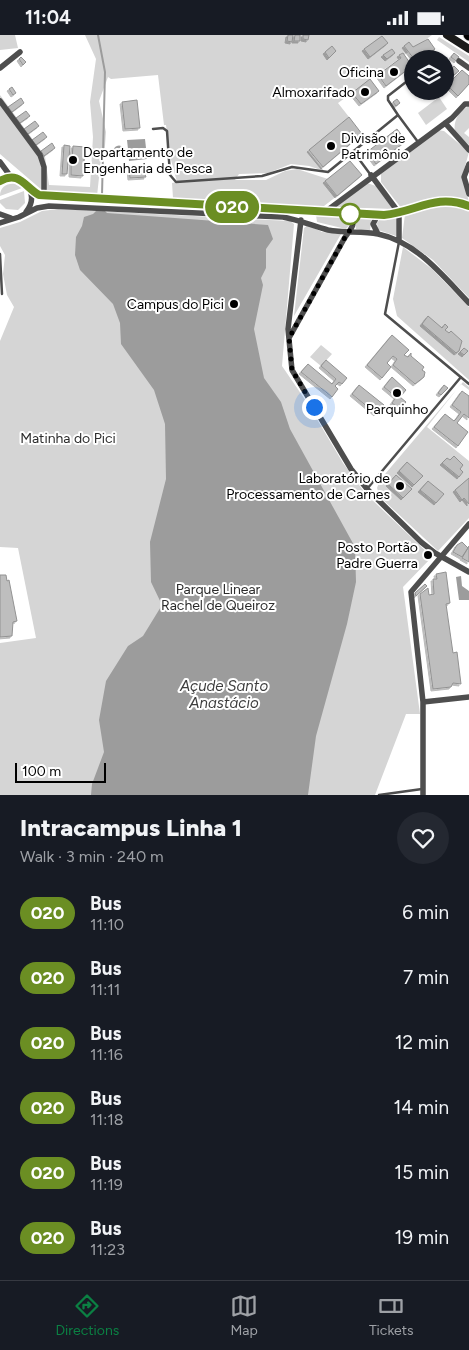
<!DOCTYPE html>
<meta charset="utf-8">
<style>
:root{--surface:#171b24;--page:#242831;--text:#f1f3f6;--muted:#9ea1a6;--line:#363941;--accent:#0b8043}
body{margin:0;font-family:Figtree,sans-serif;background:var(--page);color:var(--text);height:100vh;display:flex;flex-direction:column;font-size:19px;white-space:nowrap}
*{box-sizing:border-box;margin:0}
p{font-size:16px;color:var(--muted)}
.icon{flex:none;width:28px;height:28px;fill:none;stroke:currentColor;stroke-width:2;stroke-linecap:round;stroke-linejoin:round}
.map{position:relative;height:760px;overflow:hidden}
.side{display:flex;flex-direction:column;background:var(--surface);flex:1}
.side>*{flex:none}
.badge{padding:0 10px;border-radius:16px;font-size:18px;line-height:32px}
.tools{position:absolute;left:404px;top:15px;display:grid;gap:10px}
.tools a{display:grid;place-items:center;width:50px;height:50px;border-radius:50%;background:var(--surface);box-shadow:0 1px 4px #0004;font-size:25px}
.scale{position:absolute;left:15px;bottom:12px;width:91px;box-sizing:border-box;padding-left:5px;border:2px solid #000;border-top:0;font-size:14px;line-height:18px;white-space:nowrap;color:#000;-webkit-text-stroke:4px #fff;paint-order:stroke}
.you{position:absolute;width:25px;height:25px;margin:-12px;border:4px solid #fff;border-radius:50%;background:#1a73e8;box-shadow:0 0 0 8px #1a73e833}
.map>.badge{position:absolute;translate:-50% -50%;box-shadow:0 0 0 2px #fff}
.round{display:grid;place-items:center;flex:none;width:52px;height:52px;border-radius:26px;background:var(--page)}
.headline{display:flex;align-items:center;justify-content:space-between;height:85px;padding:0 20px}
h1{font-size:24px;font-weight:800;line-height:38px}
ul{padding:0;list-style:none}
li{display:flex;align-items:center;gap:15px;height:65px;padding:0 20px}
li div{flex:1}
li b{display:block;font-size:19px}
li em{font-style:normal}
li .badge{min-width:55px;font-weight:700;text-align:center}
.status{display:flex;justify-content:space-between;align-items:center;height:35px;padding:0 25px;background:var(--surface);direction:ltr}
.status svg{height:14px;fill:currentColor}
.dock{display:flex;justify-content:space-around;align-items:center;height:70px;border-top:1px solid var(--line);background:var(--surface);font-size:14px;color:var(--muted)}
.dock a{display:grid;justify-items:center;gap:2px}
.dock .on{color:var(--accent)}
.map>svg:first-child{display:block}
</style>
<div class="status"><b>11:04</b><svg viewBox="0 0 49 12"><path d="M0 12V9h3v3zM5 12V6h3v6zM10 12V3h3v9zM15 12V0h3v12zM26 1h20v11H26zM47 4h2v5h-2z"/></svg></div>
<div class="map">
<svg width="469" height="760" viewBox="0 0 469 760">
<defs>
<filter id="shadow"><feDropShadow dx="-2" dy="2" stdDeviation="0" flood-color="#0004"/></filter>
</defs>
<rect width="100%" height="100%" fill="#fff"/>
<path fill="#d5d5d5" d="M0,0H15L18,13L0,15Z
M85,0H432L338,68L349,82L308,116L324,136L309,131L291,129L268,138L239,139L235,145H266L285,136L297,134L328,144L325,146L337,161L324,171L316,172L173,163L172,148L177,147L170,121L166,90H164L158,40L111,44L108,42L99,66L106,97L104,124H101L97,161L43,156L0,119V60L45,121L49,150L90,152L93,102L90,67L96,24Z
M439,2L469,21V27L437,5Z
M439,62L447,74L426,90L418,78Z
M469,71V93L464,98L469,102V110L455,98C453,86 458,77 469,71Z
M437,95L444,96L469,117L462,142L469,167C446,156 423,165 402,174L381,147V139Z
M367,148L376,151L393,174L336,172Z
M15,149L22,153L0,161C0,152 7,148 15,149Z
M24,156L25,168L18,175L6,174L0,168V165Z
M441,169L469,174V263L433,225L402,203L405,179L424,172Z
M58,174L290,186L294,189L282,331L308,369L343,428L365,458L432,522L403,552L420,679H406L375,760H0V608L36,603L18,513L0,512V306L14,272L7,260L3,239L5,220L0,211V193L20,187L42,176Z
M316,180L347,182L350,189L346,194L317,187Z
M354,182L372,183L370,195L356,194Z
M396,183V201L378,195L377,188L380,184Z
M308,190L322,197L341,199L294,281L304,193Z
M403,212L432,234L469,272V345L397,281L393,264Z
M321,310L332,319L321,331L310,322Z
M463,347L469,352V355L461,349L427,392L469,426V483L438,516L380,462L377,453L380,445Z"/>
<path fill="#9c9c9c" d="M145,104L146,113L128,114L127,105Z
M113.5 116a5.5 5.5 0 1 1 11 0a5.5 5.5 0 1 1-11 0Z
M146,115L147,124L129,126L128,117Z
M96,176H105L107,178L268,190L273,204L266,214V233L261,243L263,250L254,294L264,343L281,367L290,394L355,512L356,547L347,589L316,701L308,760H91L92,749L104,717L99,685L106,646L128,611L143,601L162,570L151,547L150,507L166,444L165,389L154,355L121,309L120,288L113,269L80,235L75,220L76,202L82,191L84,182L93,179Z
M461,541L462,551L469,556V565H459L456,542Z"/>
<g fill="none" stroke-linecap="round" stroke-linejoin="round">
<path stroke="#9c9c9c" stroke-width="2" d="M98,0L105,37L102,160"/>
</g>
<path fill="#bebebe" stroke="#929292" filter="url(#shadow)" d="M288,0H293L292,7L287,6Z
M295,0H300V6H294Z
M303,0H309L308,5L303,4Z
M382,1L388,8L370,22L364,14Z
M428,4L435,14L422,24H414L404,11L409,7L413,12Z
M332,11L336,16L329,23L325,17Z
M392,14L395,18L387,24L383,20Z
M403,18L412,31L386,51L378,40L401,23L399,20Z
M454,18L459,22L456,26L451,22Z
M21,22L26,27L23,30L19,24Z
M454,31L459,36L445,47V40Z
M462,35L469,41V49L458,61L447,50Z
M370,44L379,56L361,69L352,58Z
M12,52L16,58L13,60L9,54Z
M21,63L24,68L12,77L8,72Z
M397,64L400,68L396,71L393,67Z
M137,65L140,93L125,94L122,67Z
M26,76L30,81L20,88L16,83Z
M349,82L362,99L323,132L309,115Z
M35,86L39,91L28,99L24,94Z
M397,94L406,106L376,129L367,117Z
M43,97L47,102L36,110L32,105Z
M52,108L55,113L44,121L41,116Z
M64,110L70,111L69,123H72L73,111L85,112L83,141L71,140V127H68L67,139H62Z
M350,126L362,140L337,161L325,146Z
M142,132L146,142L130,143L129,133Z
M428,281L442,293L445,289L448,292L445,295L449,298L451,296L462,306L459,316L456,318L422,289Z
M392,300L409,315L404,320L408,322L411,318V321L424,332L422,335L425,337L424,342L415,349L393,330L397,324L393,321L387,328L391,332L382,343L367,330Z
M464,313L468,316L464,320L460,317Z
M326,325L347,343L342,349L339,347L335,351L338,354L332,362L301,337L308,329L332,349L336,344L321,331Z
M392,342L406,355L400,362L406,367L400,374L392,368L396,362L384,352Z
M359,350L384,370L376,379L352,359Z
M444,350L448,353L441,360L438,358Z
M462,356L469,361V383L464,379L457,388L468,397L458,411L434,392L445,379L454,386L456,384L461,377L452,370Z
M454,421L463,430L460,434L463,437L459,442L442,428L447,423L450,425Z
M407,427L423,441L414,450L399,436Z
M396,440L412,454L403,463L388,449Z
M469,443V469L464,463L462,465L455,455Z
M428,446L444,459L436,468L420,455Z
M462,507L468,513L462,522L453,517L457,510Z
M469,511V527L462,523Z
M446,537L450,568L446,569L453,618L457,617L461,649L453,648L451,652L433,654L420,559L428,553L429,560L434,559L433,544H437L436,539Z
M0,540H6L7,546L9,545L17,586L13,587L12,601L0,602Z
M425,549L427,551L416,561L415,558Z"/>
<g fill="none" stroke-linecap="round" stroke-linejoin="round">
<g stroke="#dbdbdb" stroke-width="11">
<path id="trunk" d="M468,0L469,1"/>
</g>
<path stroke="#4e4e4e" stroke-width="2.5" d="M398,80L388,65V61L406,47
M153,94L163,93L167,96L170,140L176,147L262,141L292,132L328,137L398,80L418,107
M353,116L370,139
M399,207L385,279L469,349
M0,219L2,259
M367,454L461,342
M379,760L422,754"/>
<path stroke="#4e4e4e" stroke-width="5.5" d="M459,26L469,33
M0,33L20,17
M0,66L40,120L44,132V154
M445,88L469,115
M0,127L11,142
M469,129L464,142L469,159
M371,140L399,178V206
M0,146L11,142C29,144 38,162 26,177
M30,153L39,160L378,180C413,181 433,157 469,171
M325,177L452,83L465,69H469
M0,179L11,183
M301,185L288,294L292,335L351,434L367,454L421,507L435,518L469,537
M0,188L19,182L37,173L49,171L283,182C299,185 313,191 328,195C344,198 362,196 378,199C417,207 443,241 469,268
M378,199L373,189L378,180
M289,303L344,204C350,194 357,191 350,178
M423,667L469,662
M423,760V667L411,557L469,489"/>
<path stroke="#1b1b1b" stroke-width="8" d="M447,0L469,14"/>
<use href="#trunk" stroke="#000" stroke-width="9"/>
</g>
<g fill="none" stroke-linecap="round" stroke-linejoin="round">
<g stroke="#fff" stroke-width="11">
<path id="line" d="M0,146C19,135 25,152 39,160L384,180C417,177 435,158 469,171"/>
</g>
<use href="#line" stroke="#6b8e23" stroke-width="8"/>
<path stroke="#000" stroke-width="5" stroke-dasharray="0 9" d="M314,372L292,335L289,303L344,204C350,194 357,189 350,179"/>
</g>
<g fill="#000" stroke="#fff" stroke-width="2">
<circle cx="394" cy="37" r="5"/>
<circle cx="365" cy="57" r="5"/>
<circle cx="331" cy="111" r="5"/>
<circle cx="73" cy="125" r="5"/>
<circle cx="234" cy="269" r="5"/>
<circle cx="397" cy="358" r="5"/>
<circle cx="400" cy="451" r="5"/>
<circle cx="428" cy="520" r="5"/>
</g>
<circle fill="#fff" stroke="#6b8e23" stroke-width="2.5" cx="350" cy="179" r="10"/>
<g text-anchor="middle" stroke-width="4" stroke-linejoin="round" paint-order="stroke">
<g font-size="14" fill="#000" stroke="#fff" text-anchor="end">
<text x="384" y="42">Oficina</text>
<text x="355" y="62">Almoxarifado</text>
<text x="341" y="108" text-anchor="start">Divisão de<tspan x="341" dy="16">Patrimônio</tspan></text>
<text x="83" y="122" text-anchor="start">Departamento de<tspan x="83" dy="16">Engenharia de Pesca</tspan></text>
<text x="224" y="274">Campus do Pici</text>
<text x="397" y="379" text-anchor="middle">Parquinho</text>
<text x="390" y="448">Laboratório de<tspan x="390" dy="16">Processamento de Carnes</tspan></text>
<text x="418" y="517">Posto Portão<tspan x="418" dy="16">Padre Guerra</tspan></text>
</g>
<g font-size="14" fill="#2c2c2c" stroke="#fff">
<text x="68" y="408">Matinha do Pici</text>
<text x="218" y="559">Parque Linear<tspan x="218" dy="16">Rachel de Queiroz</tspan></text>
</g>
<g font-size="15" font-style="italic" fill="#3d3d3d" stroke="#fff">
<text x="224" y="656">Açude Santo<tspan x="224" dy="17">Anastácio</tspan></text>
</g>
</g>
</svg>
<div class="tools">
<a><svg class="icon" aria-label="layers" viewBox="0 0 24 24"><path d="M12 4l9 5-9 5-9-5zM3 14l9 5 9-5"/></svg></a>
</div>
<div class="scale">100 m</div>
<div class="you" style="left:314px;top:372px"></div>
<b class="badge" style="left:232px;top:172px;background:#6b8e23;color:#fff">020</b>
</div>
<section class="side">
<div class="headline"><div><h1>Intracampus Linha 1</h1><p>Walk · 3 min · 240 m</p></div><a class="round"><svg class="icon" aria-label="heart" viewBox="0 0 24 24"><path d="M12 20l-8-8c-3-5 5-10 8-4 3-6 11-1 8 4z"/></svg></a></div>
<ul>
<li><span class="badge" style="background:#6b8e23;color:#fff">020</span><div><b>Bus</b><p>11:10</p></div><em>6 min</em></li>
<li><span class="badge" style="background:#6b8e23;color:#fff">020</span><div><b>Bus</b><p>11:11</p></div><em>7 min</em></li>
<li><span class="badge" style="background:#6b8e23;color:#fff">020</span><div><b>Bus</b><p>11:16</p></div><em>12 min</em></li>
<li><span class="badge" style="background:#6b8e23;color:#fff">020</span><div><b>Bus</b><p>11:18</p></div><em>14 min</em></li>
<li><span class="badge" style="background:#6b8e23;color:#fff">020</span><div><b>Bus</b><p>11:19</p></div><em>15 min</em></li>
<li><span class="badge" style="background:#6b8e23;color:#fff">020</span><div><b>Bus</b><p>11:23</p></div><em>19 min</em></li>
</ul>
</section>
<nav class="dock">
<a class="on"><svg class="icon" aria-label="directions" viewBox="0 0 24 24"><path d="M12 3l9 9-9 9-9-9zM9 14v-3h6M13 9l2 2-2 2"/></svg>Directions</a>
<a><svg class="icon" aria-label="map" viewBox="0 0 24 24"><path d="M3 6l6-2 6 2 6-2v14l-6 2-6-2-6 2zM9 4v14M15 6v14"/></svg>Map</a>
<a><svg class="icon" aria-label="tickets" viewBox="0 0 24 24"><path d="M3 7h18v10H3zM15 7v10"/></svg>Tickets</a>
</nav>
